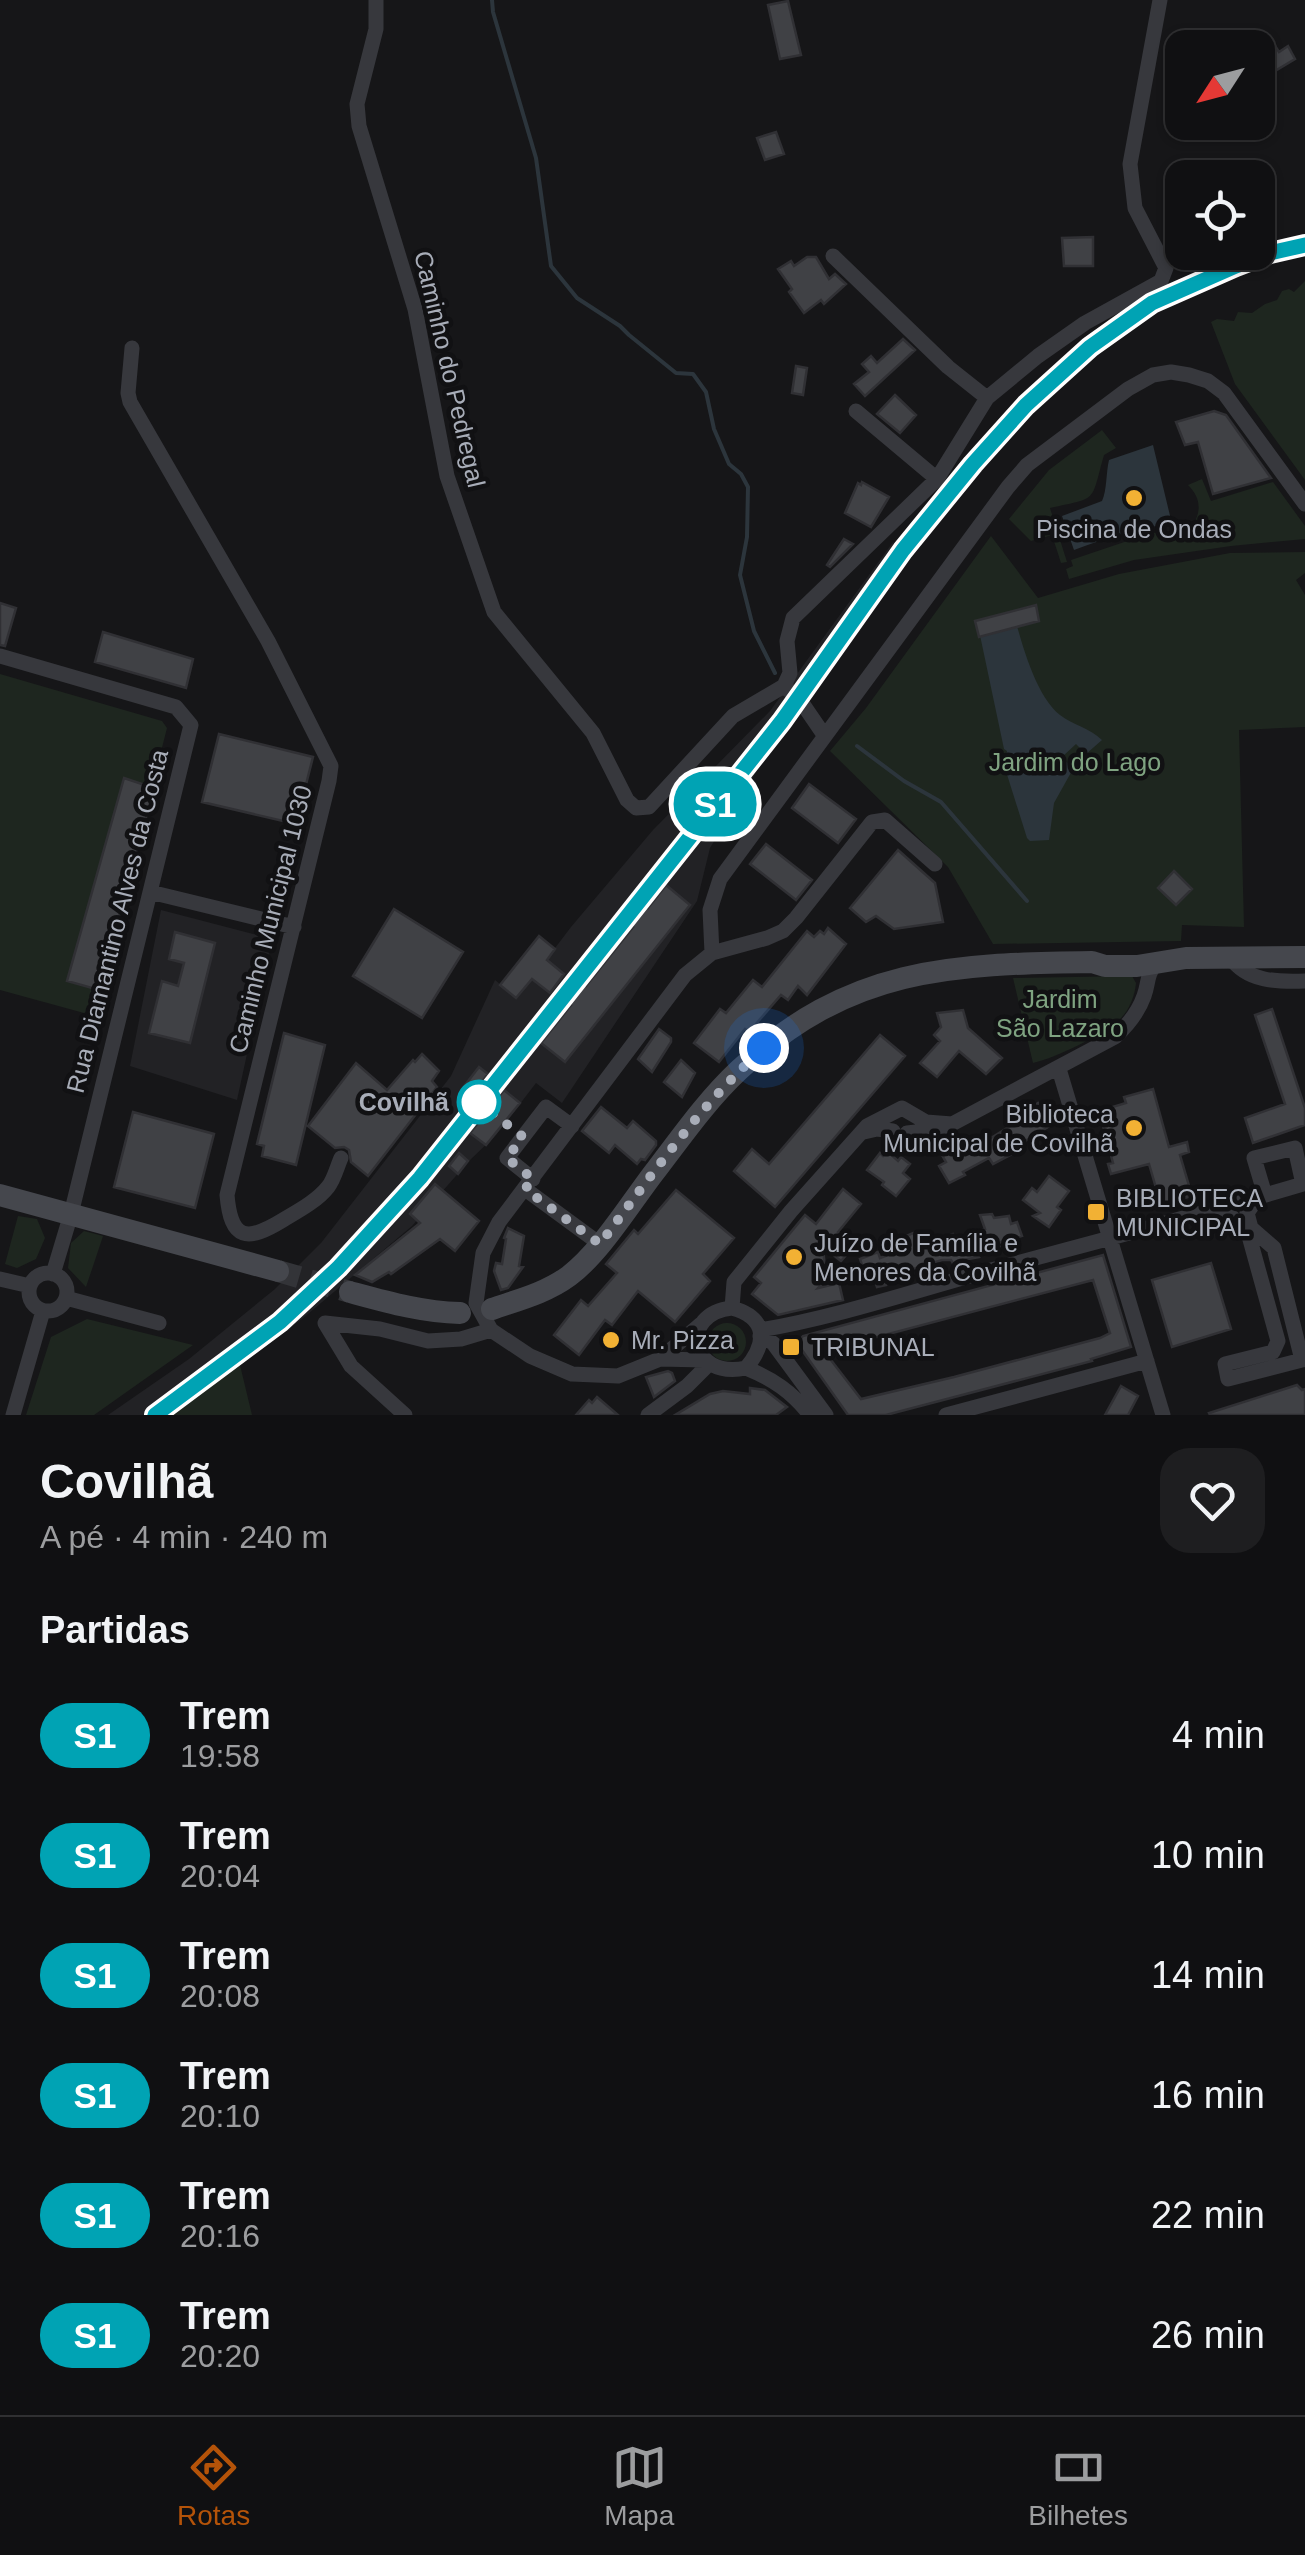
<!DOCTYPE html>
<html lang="pt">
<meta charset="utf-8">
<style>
:root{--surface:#101012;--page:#1e1e20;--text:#f1f3f6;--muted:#9c9d9f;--line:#303032;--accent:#b45309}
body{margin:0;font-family:Helvetica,sans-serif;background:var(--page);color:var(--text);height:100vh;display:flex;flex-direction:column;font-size:38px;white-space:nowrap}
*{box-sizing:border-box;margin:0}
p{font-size:32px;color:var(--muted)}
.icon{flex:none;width:55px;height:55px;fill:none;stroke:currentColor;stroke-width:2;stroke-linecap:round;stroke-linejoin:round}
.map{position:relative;height:1415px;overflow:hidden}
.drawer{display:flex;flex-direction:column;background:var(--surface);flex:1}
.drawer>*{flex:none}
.badge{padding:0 20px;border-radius:32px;font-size:35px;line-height:65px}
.needle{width:65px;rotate:234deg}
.controls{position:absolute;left:1165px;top:30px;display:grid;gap:20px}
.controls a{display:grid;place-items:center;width:110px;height:110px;border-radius:20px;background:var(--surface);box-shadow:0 2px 8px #0004,0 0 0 2px var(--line);font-size:50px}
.you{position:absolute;width:50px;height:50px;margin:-25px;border:8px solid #fff;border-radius:50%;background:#1a73e8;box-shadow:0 0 0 15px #1a73e833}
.map>.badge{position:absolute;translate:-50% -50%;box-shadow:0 0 0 5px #fff}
h2{padding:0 40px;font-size:38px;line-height:90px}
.round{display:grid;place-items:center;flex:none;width:105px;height:105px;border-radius:30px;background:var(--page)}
.head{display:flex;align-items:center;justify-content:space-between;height:170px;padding:0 40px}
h1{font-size:48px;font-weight:700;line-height:75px}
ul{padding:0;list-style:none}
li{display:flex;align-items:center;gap:30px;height:120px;padding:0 40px}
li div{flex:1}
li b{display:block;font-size:38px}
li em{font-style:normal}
li .badge{min-width:110px;font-weight:700;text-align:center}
.menu{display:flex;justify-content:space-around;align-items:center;height:140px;border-top:2px solid var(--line);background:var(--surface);font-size:28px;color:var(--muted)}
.menu a{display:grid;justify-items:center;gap:5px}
.menu .on{color:var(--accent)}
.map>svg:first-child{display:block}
</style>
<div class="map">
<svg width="1305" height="1415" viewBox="0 0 1305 1415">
<rect width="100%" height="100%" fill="#161618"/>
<path fill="#222225" d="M893,542L910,555L783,728L710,848L697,901L562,1103L536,1083L496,1135L469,1161L412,1226L302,1319L240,1365L165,1415H108L189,1359L275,1289L321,1243L451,1076L495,980L517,998L571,927L653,830L770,711Z
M161,910L272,939L237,1100L130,1066Z"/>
<path fill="#1e261f" d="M1305,281V480L1235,384L1211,322L1217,319L1234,321L1238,312L1252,313L1265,304L1277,300L1282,291L1289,289L1294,292Z
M1102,430L1116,448L1104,455C1090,504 1099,497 1050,508L1067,562L1061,563L1052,535L1031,541L1009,519L1049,470Z
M1202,479L1211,501L1273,482L1305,526V539L1231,546L1134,560L1069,579L1066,569L1073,566L1071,560L1151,533L1189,531C1201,515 1203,500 1188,485Z
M991,536L1038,598L1119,574L1230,553L1305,552V573L1296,580L1305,595V727L1239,730L1244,927L1182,925L1181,941L993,944L948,867L830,751L866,708Z
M0,674L162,721L167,728L99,996L93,1008L84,1013L0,990Z
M1132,976L1136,983C1135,995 1129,1011 1120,1019C1102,1035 1056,1058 1033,1063L1013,978Z
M18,1216L37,1219L45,1238L36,1259L17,1268L5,1264Z
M84,1231L103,1236L86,1287L68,1268L71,1243Z
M87,1319L193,1345L94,1415H26L51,1337Z
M708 1342a19 19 0 1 1 38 0a19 19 0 1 1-38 0Z
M240,1365L252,1415H165L172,1411Z"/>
<path fill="#2c353c" d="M1153,445L1172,524C1137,527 1107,538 1074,550L1062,516L1102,501C1107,491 1106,472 1109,460Z
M1013,611C1021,641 1035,695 1060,715C1073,725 1090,728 1102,740L1086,754L1076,744L1062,757L1073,769L1054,803L1049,840L1030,841L1027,838L1004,765L1007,751L1004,749L977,621Z"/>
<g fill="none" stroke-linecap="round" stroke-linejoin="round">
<path stroke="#2c353c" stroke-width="4" d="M492,0L493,12L536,158L551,266L577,298L620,326L629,335L676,373L693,374L706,392L714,429L729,464L741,474L748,487L747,537L740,575L754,631L775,673
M857,746L904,781L941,802L1027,901"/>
</g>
<path fill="#404145" stroke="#303034" stroke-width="2.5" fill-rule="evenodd" d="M788,1L801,55L780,59L768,5Z
M1270,38L1279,52L1288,46L1295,59L1270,74L1266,68L1258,73V46Z
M776,132L784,154L765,160L757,138Z
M1093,237V266H1064L1062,238Z
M807,257H816L829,279L835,274L846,284L824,304L821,300L804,313L789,292L792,289L778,269L791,261L794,266Z
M903,339L915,350L865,396L854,384L869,372L862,364L871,356L877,363Z
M796,366L807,368L803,395L792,393Z
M895,395L916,415L900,433L877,414Z
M1214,411L1226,415L1271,478L1213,494L1198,442L1185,445L1176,422Z
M862,482L889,497L871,527L845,513L858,483L861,485Z
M844,539L853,544L830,567L827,565Z
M0,603L16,608L5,646L0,645Z
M1036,605L1039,621L979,637L975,621Z
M103,632L193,659L186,688L95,662Z
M219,734L313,757L296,824L202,802Z
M124,778L154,788L99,990L67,981Z
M809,784L856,819L838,843L792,808Z
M766,844L812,880L796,900L750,864Z
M898,850L935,883L943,922L894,929L876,916L866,922L850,908Z
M1174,871L1192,889L1176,905L1158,888Z
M666,885L690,905L565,1062L541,1043L571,1005L568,1002L583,983L586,986L633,927L628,924L643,904L648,908Z
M394,909L463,952L422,1018L353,976Z
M828,928L846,944L807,995L798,986L788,1000L781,995L749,1032L745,1029L719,1062L694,1043L720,1009L726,1013L753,980L762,987L807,931L814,937L820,931L824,934Z
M175,932L215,943L190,1043L149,1033L162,981L178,986L184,963L169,959Z
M539,936L555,949L547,960L564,974L550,993L532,979L516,998L500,985Z
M1272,1009L1305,1108V1125L1253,1143L1245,1118L1285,1104L1255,1015Z
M963,1010L968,1028L1002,1058L986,1074L959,1051L937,1077L920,1063L940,1041L934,1035L941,1027L937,1013Z
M659,1029L671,1038V1042L652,1072L638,1059Z
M284,1033L325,1045L296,1165L262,1156L264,1146L257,1144Z
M880,1035L905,1056L775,1207L734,1171L752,1149L769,1164Z
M422,1054L439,1071L432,1081L437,1087L368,1176L351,1162L349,1150L344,1147L335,1148L308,1126L356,1063L387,1090L413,1060L415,1062Z
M681,1060L695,1073L682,1097L664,1082Z
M479,1067L488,1074L474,1092L465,1085Z
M1153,1089L1169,1147L1187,1142L1189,1152L1180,1155L1192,1196L1161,1205L1149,1164L1111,1174L1108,1164L1113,1163L1099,1111L1126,1103L1124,1097Z
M504,1090L520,1103L486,1145L470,1133Z
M1038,1103L1053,1124L1014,1148L1016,1152L993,1164L989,1158L963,1172L965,1175L949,1183L939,1166L946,1162L939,1150L948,1144L952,1150L967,1140L971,1144L989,1133L991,1138L1015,1123L1010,1112L1018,1106L1024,1113Z
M601,1107L627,1128L633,1121L656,1141V1145L645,1160L641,1159L637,1164L615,1145L609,1153L582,1131Z
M133,1112L214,1134L195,1208L114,1187Z
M887,1151L898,1161L901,1157L910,1164L903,1173L910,1179L896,1196L882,1185L884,1182L867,1170L880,1153L883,1156Z
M459,1153L468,1161L458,1174L449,1166Z
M1049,1176L1069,1191L1057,1207L1061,1210L1049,1227L1033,1216L1040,1213L1023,1200L1032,1188L1037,1192Z
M435,1184L479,1221L455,1251L440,1239L391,1274L389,1272L372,1282L355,1275L420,1223L410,1214Z
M843,1189L861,1204L838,1232L854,1246L841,1261L823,1247L826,1279L818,1288L839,1283L843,1300L778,1315L752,1294L761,1283L754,1277L805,1215L816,1224Z
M676,1190L734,1238L703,1274L710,1281L675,1322L638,1291L612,1325L605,1320L579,1355L554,1335L581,1300L588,1306L617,1273L606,1264L634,1230L638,1234Z
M992,1214L994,1218L1009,1216L1011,1224L1017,1222L1022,1236L998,1243L1000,1248L977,1253L979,1257L963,1260L964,1265L955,1267L951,1260H942L900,1273L901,1277L885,1281L886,1285L877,1287L875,1281L868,1283L860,1259L878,1252L880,1258L906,1248L904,1237L913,1233L917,1239L929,1236L937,1241L953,1234L957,1239L985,1229L980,1215Z
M508,1228L524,1236L519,1266L523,1267L508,1288L501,1290L494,1271L496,1263L502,1264L506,1239L504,1238Z
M1103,1255L1131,1347L1091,1359L1092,1361L886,1415H848L797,1343L803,1336ZM1093,1280L1110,1333L1100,1338L954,1377L861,1399L824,1351Z
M1211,1263L1231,1329L1172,1347L1152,1280Z
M668,1371L672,1373L675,1381L654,1397L646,1377Z
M1297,1385L1302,1390L1305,1389V1415H1210L1209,1413Z
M1121,1386L1138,1396L1128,1415H1105Z
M750,1388L765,1390L787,1407L776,1415H675L710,1394L723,1391L750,1394Z
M597,1397L618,1415H576L589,1400L592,1403Z"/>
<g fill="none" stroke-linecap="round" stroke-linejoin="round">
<path stroke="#333438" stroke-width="22" stroke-dasharray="22 11" stroke-linecap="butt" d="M278,1271L350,1292"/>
<path stroke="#37383d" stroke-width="15" d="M376,0V29L357,104L359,126L415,309L447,476L494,612L593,733L627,800L636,808L649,807L733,716L784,686
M833,256L948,367L987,398
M132,348L128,393L130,402L268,641L331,766L329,781L227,1195C231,1241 247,1242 283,1220C298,1211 317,1201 328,1187C334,1180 337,1167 341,1158
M856,411L937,479
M0,656L176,707L191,725L71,1214L53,1274
M784,686L790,673L787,641L793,618L937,479L987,398L1038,356L1085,323L1161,281L1166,268L1135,208L1130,164L1160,0
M784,686L800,700L824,735
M150,892L294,927
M712,953L710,910L720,879L1008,487L1027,465L1128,389L1153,375L1171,372L1189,375L1208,381L1224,393L1305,504
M1230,957C1247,982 1277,982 1305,981
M1059,1069L1163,1415
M864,1132L877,1129L893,1131
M907,1133L934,1130L952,1124L1115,1037C1128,1025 1138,1013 1144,996C1149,983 1146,975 1156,964
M533,1179L507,1158L546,1107L572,1126
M525,1189L600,1244
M1218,1208L1232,1217L1249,1236L1278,1341L1273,1352L1225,1364L1228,1379L1302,1360L1274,1248L1251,1228L1247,1213L1258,1197
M29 1292a19 19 0 1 1 38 0a19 19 0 1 1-38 0Z
M0,1279L30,1286
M66,1298L159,1323
M732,1308L734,1282L791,1211L867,1126L902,1108L926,1122L952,1124
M732,1308C768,1318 767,1343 746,1368C688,1380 679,1313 732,1308Z
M325,1323L380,1329L428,1341L461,1339L491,1330
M325,1323L351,1366L405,1415
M701,1324L660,1359L618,1376L572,1374L530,1356L491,1330L476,1303L483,1253L499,1222L685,975L712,953L767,938L783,931L796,918L872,822L885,820L935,864
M760,1330C837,1317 914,1291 991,1270C1095,1242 1199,1215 1303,1184L1295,1148L1254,1158L1265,1195
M760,1336L773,1343L826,1415
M660,1359L704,1360
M746,1368C773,1379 792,1392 810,1415
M13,1415L43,1311
M648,1415L687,1386L709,1364
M946,1415L1147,1361"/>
<path stroke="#45474d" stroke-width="22" d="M0,1195L278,1271
M350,1292C387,1302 422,1312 460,1313
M492,1309C518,1300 546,1293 569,1276C601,1252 631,1202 656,1170C682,1136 707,1100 739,1070C849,967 950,964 1092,962L1105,966H1137L1186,958L1305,957"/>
<path stroke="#4a4c52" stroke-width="4" stroke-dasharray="12 10" stroke-linecap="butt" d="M155,1415L280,1321L338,1268L420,1178L781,721L903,551L973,464L1026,405L1090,347L1152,303L1203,279L1270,253L1305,245"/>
</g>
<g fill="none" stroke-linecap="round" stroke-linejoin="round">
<g stroke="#fff" stroke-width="22">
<path id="line" d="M155,1415L280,1322L338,1268L420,1178L782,721L903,550L973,464L1026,405L1090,347L1152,303L1236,266L1270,253L1305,245"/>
</g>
<use href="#line" stroke="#00a3b4" stroke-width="15"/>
<path stroke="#a8adb8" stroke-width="10" stroke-dasharray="0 18" d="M479,1102L523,1137L507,1158L533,1179L525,1189L600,1244C651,1176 700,1105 764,1048"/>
</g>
<g fill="#f2b134" stroke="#111113" stroke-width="4">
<circle cx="1134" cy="498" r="10"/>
<circle cx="1134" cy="1128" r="10"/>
<rect x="1086" y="1202" width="20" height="20" rx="5"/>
<circle cx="794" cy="1257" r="10"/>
<circle cx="611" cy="1340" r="10"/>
<rect x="781" y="1337" width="20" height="20" rx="5"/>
</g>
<circle fill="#fff" stroke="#00a3b4" stroke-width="5" cx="479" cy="1102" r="20"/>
<g text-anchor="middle" stroke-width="9" stroke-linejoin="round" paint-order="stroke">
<g font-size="25" fill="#a8adb8" stroke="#111113">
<text transform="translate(450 369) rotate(77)" y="9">Caminho do Pedregal</text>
<text transform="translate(270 919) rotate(-76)" y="9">Caminho Municipal 1030</text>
<text transform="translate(117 921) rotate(-76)" y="9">Rua Diamantino Alves da Costa</text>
</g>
<g font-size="25" fill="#a8adb8" stroke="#111113" text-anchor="start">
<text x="1134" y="538" text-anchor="middle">Piscina de Ondas</text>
<text x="1114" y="1123" text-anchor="end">Biblioteca<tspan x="1114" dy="29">Municipal de Covilhã</tspan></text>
<text x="1116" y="1207">BIBLIOTECA<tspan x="1116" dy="29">MUNICIPAL</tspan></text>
<text x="814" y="1252">Juízo de Família e<tspan x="814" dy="29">Menores da Covilhã</tspan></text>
<text x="631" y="1349">Mr. Pizza</text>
<text x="811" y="1356">TRIBUNAL</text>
</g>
<g font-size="25" fill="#7fa381" stroke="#111113">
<text x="1075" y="771">Jardim do Lago</text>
<text x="1060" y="1008">Jardim<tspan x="1060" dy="29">São Lazaro</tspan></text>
</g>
<g font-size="25" font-weight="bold" fill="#a8adb8" stroke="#111113" text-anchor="end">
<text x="449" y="1111">Covilhã</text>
</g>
</g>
</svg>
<div class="controls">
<a><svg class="needle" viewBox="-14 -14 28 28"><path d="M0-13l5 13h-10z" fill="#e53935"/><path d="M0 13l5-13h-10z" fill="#9c9d9f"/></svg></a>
<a><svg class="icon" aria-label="locate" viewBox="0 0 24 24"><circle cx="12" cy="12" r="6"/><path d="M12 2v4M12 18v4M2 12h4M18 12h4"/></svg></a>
</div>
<div class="you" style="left:764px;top:1048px"></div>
<b class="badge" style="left:715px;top:804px;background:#00a3b4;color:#fff">S1</b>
</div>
<section class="drawer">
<div class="head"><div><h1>Covilhã</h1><p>A pé · 4 min · 240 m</p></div><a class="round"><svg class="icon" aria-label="heart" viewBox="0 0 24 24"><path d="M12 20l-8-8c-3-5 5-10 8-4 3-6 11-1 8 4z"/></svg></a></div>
<h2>Partidas</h2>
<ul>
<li><span class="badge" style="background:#00a3b4;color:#fff">S1</span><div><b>Trem</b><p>19:58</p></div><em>4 min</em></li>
<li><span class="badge" style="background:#00a3b4;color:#fff">S1</span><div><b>Trem</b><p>20:04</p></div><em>10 min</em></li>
<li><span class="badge" style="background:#00a3b4;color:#fff">S1</span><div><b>Trem</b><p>20:08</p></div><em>14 min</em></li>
<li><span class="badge" style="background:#00a3b4;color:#fff">S1</span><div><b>Trem</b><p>20:10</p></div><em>16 min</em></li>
<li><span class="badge" style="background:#00a3b4;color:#fff">S1</span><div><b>Trem</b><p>20:16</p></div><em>22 min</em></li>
<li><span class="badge" style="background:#00a3b4;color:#fff">S1</span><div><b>Trem</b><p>20:20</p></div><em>26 min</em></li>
</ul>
</section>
<nav class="menu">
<a class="on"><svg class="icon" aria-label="directions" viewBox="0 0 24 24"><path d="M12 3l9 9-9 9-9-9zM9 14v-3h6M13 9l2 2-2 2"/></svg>Rotas</a>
<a><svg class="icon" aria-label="map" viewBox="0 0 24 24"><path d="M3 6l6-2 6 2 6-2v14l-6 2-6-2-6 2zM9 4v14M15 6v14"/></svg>Mapa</a>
<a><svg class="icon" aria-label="tickets" viewBox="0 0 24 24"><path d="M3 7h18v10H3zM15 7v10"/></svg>Bilhetes</a>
</nav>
